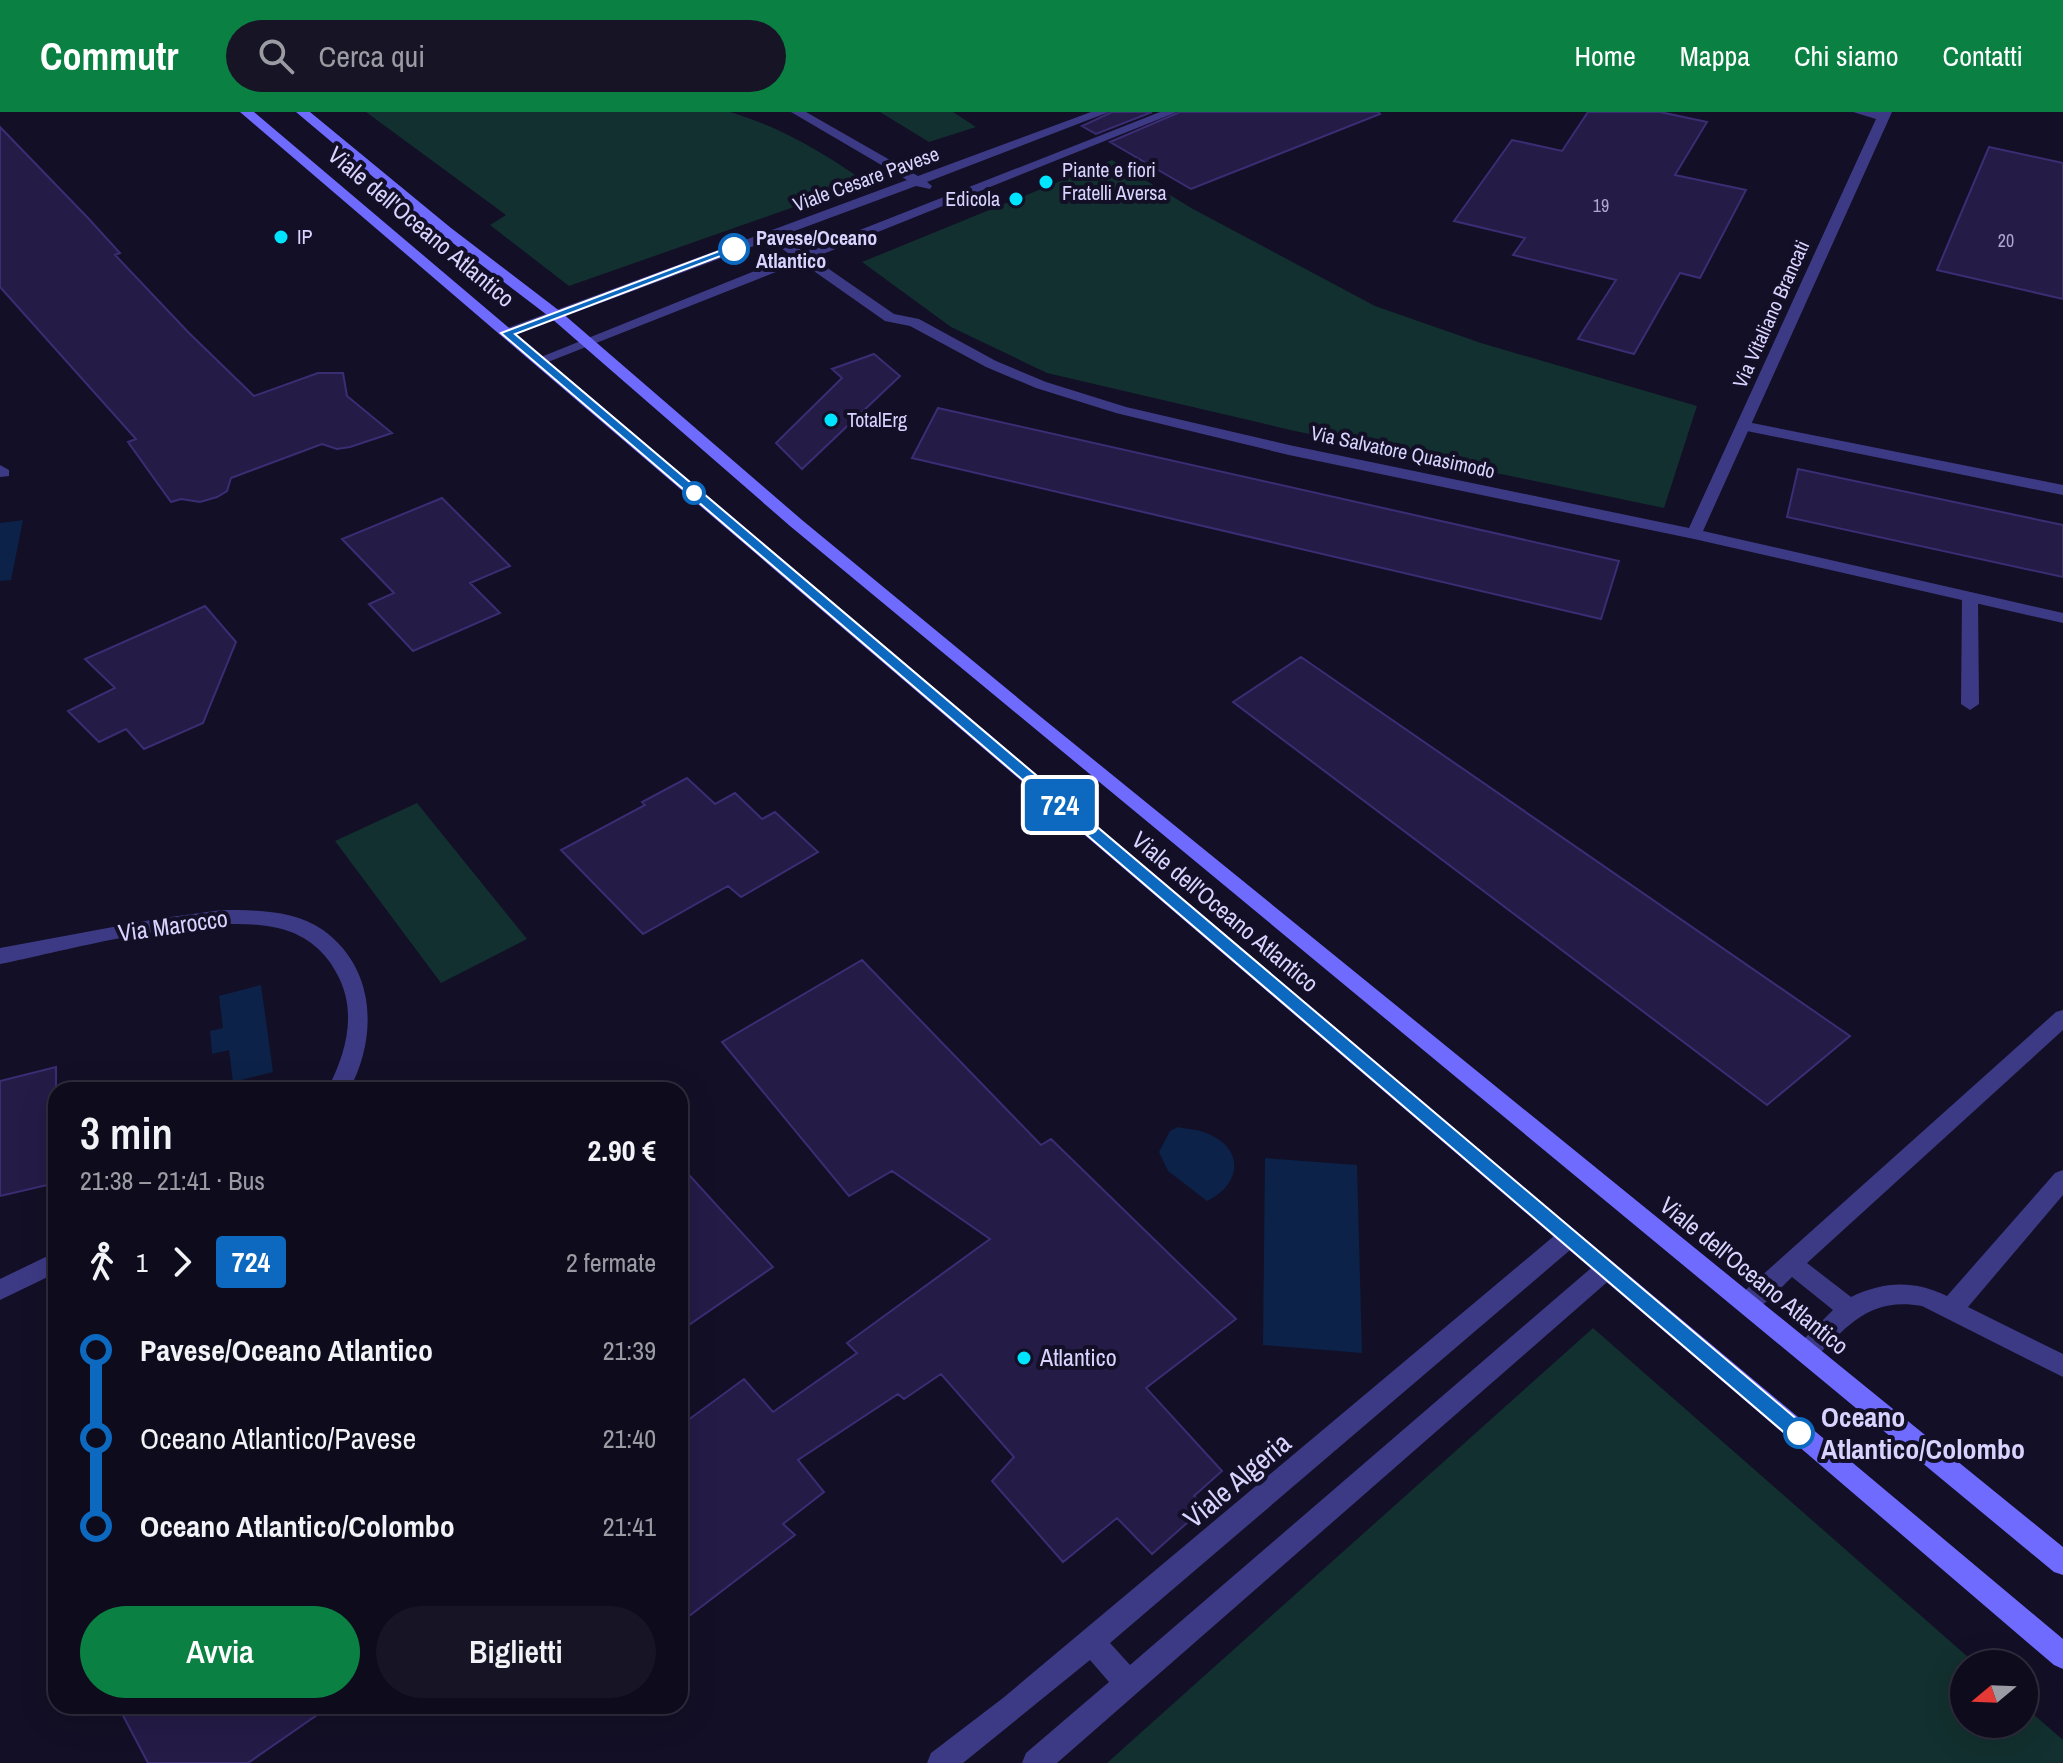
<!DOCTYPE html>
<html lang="it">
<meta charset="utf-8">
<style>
:root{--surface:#0e0b1c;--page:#171425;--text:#f1f3f6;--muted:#9b9ba3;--line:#2e2b3b;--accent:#0b8043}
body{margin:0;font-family:"Archivo Narrow",sans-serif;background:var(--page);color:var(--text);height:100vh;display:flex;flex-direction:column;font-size:30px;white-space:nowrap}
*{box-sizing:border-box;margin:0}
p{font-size:26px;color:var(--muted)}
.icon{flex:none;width:44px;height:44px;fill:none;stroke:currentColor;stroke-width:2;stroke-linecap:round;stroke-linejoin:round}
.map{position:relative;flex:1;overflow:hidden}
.drawer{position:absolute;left:48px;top:970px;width:640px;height:632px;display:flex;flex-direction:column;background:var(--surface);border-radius:24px;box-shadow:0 8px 32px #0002,0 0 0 2px var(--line)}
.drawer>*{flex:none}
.badge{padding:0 16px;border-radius:6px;font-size:28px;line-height:52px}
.needle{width:52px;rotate:251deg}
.controls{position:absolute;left:1950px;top:1538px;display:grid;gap:16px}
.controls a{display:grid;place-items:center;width:88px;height:88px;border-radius:50%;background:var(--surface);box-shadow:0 8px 32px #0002,0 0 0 2px var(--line);font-size:40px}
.map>.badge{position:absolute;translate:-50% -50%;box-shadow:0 0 0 4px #fff}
.legs{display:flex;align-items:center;gap:12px;height:88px;padding:0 32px;font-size:26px}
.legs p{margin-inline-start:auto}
.headline{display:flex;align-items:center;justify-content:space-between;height:136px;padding:0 32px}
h1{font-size:44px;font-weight:600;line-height:60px}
.primary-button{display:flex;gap:16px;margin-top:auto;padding:16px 32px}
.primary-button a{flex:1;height:92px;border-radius:48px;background:var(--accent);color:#fff;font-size:32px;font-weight:600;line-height:92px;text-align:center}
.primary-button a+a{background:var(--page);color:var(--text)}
ul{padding:0 32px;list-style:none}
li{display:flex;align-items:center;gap:28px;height:88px;font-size:30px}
li i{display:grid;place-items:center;width:12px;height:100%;margin:0 10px;background:currentColor}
li i::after{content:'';width:20px;height:20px;margin:-10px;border:6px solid;border-radius:50%;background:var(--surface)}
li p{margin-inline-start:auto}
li:first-child i{background:linear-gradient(#0000 50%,currentColor 0)}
li:last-child i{background:linear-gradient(currentColor 50%,#0000 0)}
header{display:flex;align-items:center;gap:48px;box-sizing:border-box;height:112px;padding:0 40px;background:var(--accent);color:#fff}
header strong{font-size:38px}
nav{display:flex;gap:44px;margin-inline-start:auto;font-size:28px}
.search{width:560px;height:72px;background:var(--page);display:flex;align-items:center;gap:20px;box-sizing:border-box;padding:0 28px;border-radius:44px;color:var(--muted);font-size:30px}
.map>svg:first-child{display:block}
</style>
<header>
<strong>Commutr</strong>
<div class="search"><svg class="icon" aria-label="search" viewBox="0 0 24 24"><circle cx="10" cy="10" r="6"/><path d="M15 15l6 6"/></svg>Cerca qui</div>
<nav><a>Home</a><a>Mappa</a><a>Chi siamo</a><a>Contatti</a></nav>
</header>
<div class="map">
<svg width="2063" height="1651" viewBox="0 0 2063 1651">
<rect width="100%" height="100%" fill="#130f26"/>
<path fill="#12302f" d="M366,0H730C780,15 823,40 865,70L569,174L490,113L506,103Z
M880,0H953L976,15L929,30Z
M1112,48L1193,97L1375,194L1481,231L1697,294L1664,396L1295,319L1047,261L951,215L862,150Z
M417,691L527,827L441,871L335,729Z
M1593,1216L1976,1552H1964V1612H2024V1594L2063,1628V1651H1107Z"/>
<path fill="#0c2248" d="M23,408L11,468L0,469V411Z
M261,873L273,960L233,970L229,938L212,942L210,919L223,916L219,884Z
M1178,1015C1186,1017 1196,1017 1203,1020C1244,1033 1244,1071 1207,1089L1168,1059L1159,1040L1170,1019Z
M1265,1046L1357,1053L1362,1241L1263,1233Z"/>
<path fill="#241b47" stroke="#3b2d73" stroke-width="2" d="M1112,0H1152L1096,22L1082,14Z
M1180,0H1379L1380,2L1191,77L1110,30Z
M1588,0H1660L1707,10L1675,63L1746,78L1700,166L1680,161L1634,242L1578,227L1616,168L1513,143L1525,126L1454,109L1512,28L1562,39Z
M0,15L88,106L120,141L115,143L189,221L254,284L318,261H343L347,284L392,321L350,335L337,337L322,332L231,366L227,379L217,385L200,390L181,387L171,390L128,330L136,327L0,175Z
M1989,35L2063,51V187L1937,158Z
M874,242L900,264L802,357L776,331L842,266L832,257Z
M938,296L1619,449L1601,507L912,346Z
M1798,357L2063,413V465L1787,405Z
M442,386L510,454L470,471L500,501L413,539L369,492L394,481L342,427Z
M205,494L236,530L203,611L144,637L126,617L99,630L68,599L115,576L85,547Z
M1301,545L1850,924L1767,993L1233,590Z
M687,666L715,692L735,681L762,707L775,700L818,740L741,785L728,774L643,822L561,738L645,693L642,690Z
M862,848L1041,1033L1051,1027L1236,1207L1146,1276L1222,1359L1194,1384L1205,1395L1152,1442L1117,1406L1063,1450L992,1369L1014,1345L941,1262L904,1287L898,1282L798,1348L824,1380L783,1412L795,1423L680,1511V1314L744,1267L773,1300L857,1241L847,1231L990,1127L892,1059L849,1084L722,930Z
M56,955V1071L0,1084V969Z
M680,1053L773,1155L680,1219Z
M118,1594H330L248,1651H148Z"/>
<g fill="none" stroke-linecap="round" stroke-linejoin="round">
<path fill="#3d3a85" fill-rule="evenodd" d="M1742,309L2063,373V383L1737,317V311Z
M1970,480L1978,485L1979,592L1970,598L1961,592L1962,485Z
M2063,898V918L1807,1151L1851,1185C1884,1169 1914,1168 1947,1184L2055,1061L2063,1058V1083L1968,1195L2063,1242V1265L1922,1194C1869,1185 1849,1213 1814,1247L1806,1251L1798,1247L1794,1240L1798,1233L1833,1198L1792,1165C1778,1178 1758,1205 1739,1198L1735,1191L1739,1184L2056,900Z"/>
<path fill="#3d3a85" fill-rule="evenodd" d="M791,0H806L918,64L1091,0H1109L927,70L932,74L930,77L916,74L781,124L804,140L1160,0H1177L813,146L894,202L919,207L996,249L1046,270L1126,295L1289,333L1689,416L1876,7L1853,0H1892L1703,419L2063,501V511L1694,427L1289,343L1116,301L1036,276L986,255L910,214L885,209L801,150L543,252L538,253L531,249L792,144L770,128L512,224H502V218L907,68Z
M0,353L9,358V364L0,365Z
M222,798C255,798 294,798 323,818C376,856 378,925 349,978H327C346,942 358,900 337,862C326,840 307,824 282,817C214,798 73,837 0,852V836L156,807Z
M1568,1116L1576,1119L1579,1126L1576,1133L1110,1531L1130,1553L1597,1151L1605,1148L1613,1151L1617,1158L1613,1165L1057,1651H1022L1026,1641L1109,1570L1090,1548L963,1651H927L931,1641L1003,1586L1560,1119Z
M56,1140V1161L0,1188V1167Z"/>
<path fill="#6f6bff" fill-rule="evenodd" d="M240,0H254L1576,1119L2063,1527V1557L2054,1553Z
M296,0H310L451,116L561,200L802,408L1041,605L2063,1435V1463L2054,1460L790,414L551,206L441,122Z"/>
</g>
<path fill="#0c69bf" stroke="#fff" stroke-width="2" d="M730,135L739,137L515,222L1806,1315L1809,1321L1806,1328L1799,1330L1793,1328L501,221Z"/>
<g fill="#00e5ff" stroke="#130f26" stroke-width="3">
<circle cx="1046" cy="70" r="8"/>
<circle cx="1016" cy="87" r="8"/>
<circle cx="281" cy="125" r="8"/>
<circle cx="831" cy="308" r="8"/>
<circle cx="1024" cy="1246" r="8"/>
</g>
<g fill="#fff" stroke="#0c69bf" stroke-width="4">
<circle cx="734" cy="137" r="14"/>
<circle cx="694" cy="381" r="10"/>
<circle cx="1799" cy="1321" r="14"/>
</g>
<g text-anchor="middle" stroke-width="8" stroke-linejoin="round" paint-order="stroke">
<g font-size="18" fill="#aca6d1">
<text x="1601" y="100">19</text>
<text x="2006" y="135">20</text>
</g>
<g font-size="20" fill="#d9d4ff" stroke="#130f26" text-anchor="start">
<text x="1062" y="65">Piante e fiori<tspan x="1062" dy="23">Fratelli Aversa</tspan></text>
<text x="1000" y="94" text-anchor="end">Edicola</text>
<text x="297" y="132">IP</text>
<text x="847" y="315">TotalErg</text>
</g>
<g font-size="20" fill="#d9d4ff" stroke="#130f26">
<text transform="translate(866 67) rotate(-20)" y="7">Viale Cesare Pavese</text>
<text transform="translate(1771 202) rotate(-66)" y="7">Via Vitaliano Brancati</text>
<text transform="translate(1403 340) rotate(12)" y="7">Via Salvatore Quasimodo</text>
</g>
<g font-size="20" font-weight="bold" fill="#d9d4ff" stroke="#130f26" text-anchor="start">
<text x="756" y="133">Pavese/Oceano<tspan x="756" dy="23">Atlantico</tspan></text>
</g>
<g font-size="24" fill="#d9d4ff" stroke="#130f26">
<text transform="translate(421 115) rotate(40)" y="8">Viale dell'Oceano Atlantico</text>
<text transform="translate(1225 800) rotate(40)" y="8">Viale dell'Oceano Atlantico</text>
<text transform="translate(173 814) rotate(-8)" y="8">Via Marocco</text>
<text transform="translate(1754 1164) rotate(39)" y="8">Viale dell'Oceano Atlantico</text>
</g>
<g font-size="24" fill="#d9d4ff" stroke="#130f26" text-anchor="start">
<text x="1040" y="1254">Atlantico</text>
</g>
<g font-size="28" font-weight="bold" fill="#d9d4ff" stroke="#130f26" text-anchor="start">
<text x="1821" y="1315">Oceano<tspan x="1821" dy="32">Atlantico/Colombo</tspan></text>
</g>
<g font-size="28" fill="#d9d4ff" stroke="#130f26">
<text transform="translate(1237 1368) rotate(-40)" y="10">Viale Algeria</text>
</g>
</g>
</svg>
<div class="controls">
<a><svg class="needle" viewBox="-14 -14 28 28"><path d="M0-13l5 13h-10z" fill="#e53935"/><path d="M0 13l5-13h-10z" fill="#9b9ba3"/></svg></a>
</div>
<b class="badge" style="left:1060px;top:693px;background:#0c69bf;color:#fff">724</b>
<section class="drawer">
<div class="headline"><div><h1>3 min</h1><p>21:38 – 21:41 · Bus</p></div><b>2.90 €</b></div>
<div class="legs"><svg class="icon" aria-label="walk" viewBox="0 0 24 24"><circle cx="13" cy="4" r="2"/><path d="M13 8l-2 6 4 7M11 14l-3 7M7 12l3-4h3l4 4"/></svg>1<svg class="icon" aria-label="forward" viewBox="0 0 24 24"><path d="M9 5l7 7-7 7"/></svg><b class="badge" style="background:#0c69bf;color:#fff">724</b><p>2 fermate</p></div>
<ul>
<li><i style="color:#0c69bf"></i><b>Pavese/Oceano Atlantico</b><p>21:39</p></li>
<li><i style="color:#0c69bf"></i><span>Oceano Atlantico/Pavese</span><p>21:40</p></li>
<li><i style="color:#0c69bf"></i><b>Oceano Atlantico/Colombo</b><p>21:41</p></li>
</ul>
<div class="primary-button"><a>Avvia</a><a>Biglietti</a></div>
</section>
</div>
